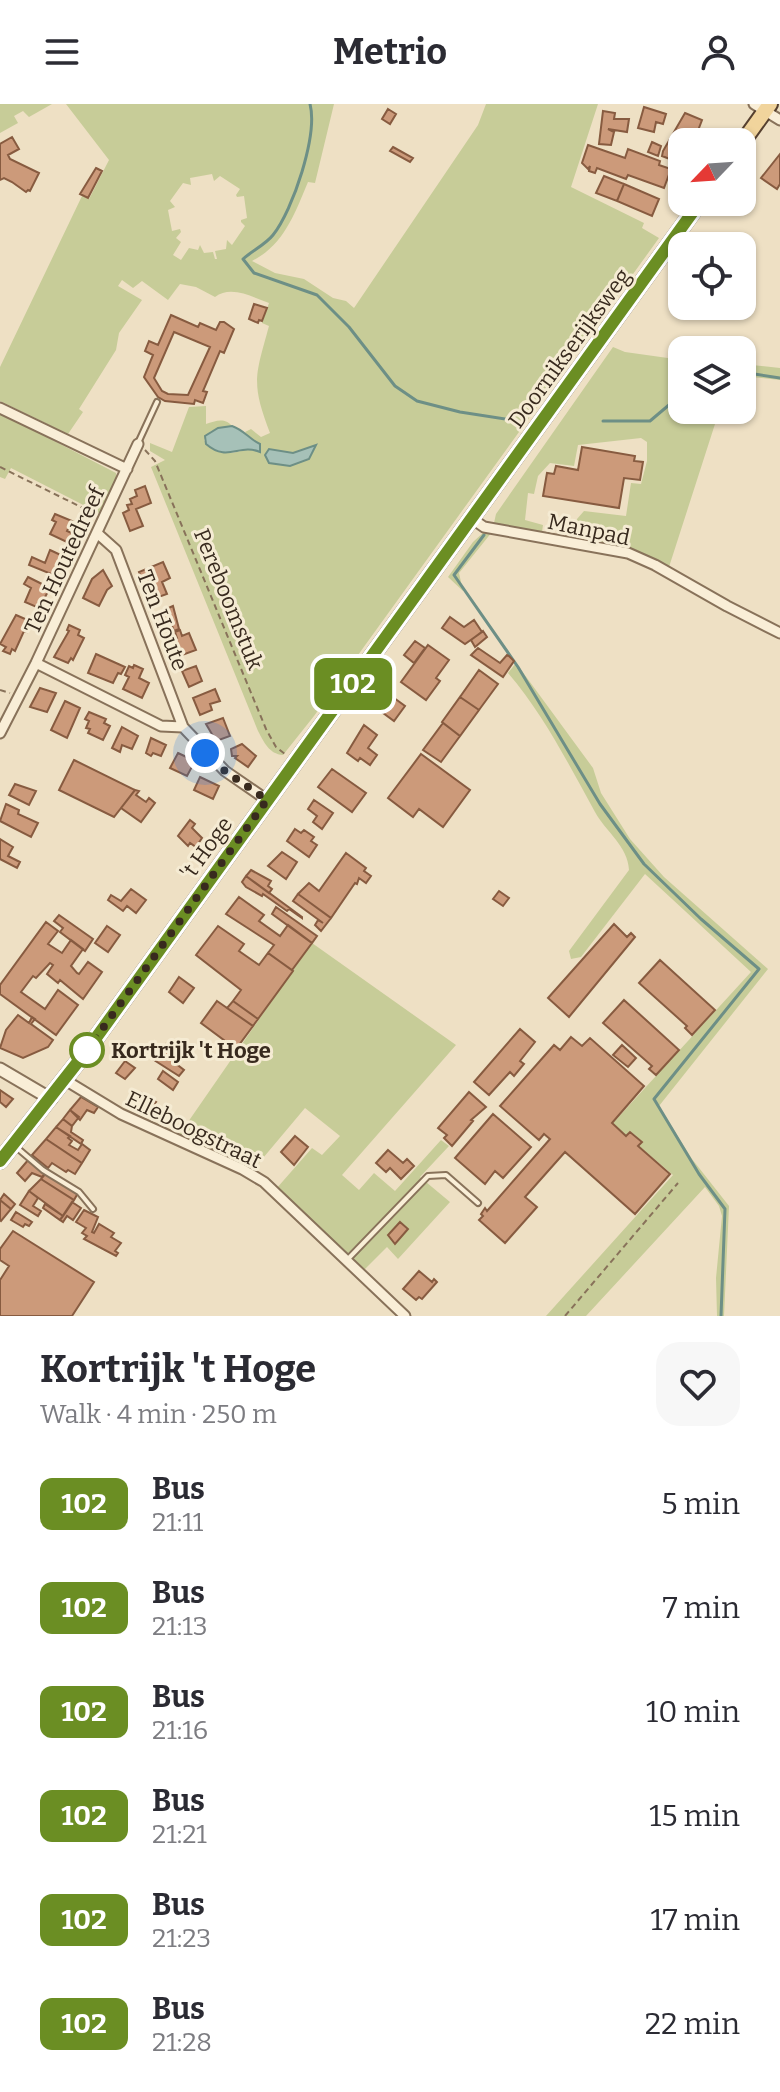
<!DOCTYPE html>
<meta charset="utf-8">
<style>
:root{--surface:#fff;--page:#f7f7f7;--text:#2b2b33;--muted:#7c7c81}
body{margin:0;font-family:Bitter,serif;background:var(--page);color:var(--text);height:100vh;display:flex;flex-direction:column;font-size:30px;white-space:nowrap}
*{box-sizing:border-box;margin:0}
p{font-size:26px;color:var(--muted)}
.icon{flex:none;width:44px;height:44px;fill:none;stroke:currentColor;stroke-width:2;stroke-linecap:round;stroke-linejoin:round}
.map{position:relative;height:1212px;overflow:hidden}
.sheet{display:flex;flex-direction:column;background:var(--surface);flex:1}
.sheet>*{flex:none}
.badge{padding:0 16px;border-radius:12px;font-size:28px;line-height:52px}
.needle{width:52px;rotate:245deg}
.buttons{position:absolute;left:668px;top:24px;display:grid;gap:16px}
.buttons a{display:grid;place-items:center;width:88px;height:88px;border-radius:16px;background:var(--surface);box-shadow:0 2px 6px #0004;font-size:40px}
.you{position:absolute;width:40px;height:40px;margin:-20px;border:6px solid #fff;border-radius:50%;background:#1a73e8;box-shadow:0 0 0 12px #1a73e833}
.map>.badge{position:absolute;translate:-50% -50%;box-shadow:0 0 0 4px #fff}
.round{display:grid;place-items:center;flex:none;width:84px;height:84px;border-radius:24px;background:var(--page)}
.headline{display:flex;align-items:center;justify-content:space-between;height:136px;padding:0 40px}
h1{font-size:38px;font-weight:700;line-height:60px}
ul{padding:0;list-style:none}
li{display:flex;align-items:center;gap:24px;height:104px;padding:0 40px}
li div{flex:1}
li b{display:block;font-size:30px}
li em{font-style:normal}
li .badge{min-width:88px;font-weight:700;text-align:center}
header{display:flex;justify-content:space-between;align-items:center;height:104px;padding:0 40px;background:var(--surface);font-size:36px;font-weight:700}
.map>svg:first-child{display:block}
</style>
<header><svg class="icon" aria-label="menu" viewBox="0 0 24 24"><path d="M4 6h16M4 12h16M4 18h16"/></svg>Metrio<svg class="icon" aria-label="person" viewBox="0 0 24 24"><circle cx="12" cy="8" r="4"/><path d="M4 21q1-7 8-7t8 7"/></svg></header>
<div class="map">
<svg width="780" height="1212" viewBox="0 0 780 1212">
<rect width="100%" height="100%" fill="#eee0c4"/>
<path fill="#c7cc98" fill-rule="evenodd" d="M0,0H52L29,13L23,7L14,12L18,19L0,29Z
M66,0H334L315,79L308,78C295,109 284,141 252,157L275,169L304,175L333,194L346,197L354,204L478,21L486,0H598L571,83L644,119L642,124L659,134L314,612L283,651C269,650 264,638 258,627L151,363L165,356L150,347V339L172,348L189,303L206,302V320C215,317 225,313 232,322L211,327L204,336C217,357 241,348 260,340L250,335L245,328L251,325L261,333L270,329C251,279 255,273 269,222L262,219L269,199C252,193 231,181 215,193L196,183L180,180L168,196L142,177L133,184L122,176L118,182L142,196L119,229L116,246L79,305L83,308L68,330L0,297V263L82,92L89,95L109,56ZM212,70L214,77L220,72L240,85L236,91L237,93L244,92L247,114L241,116V118L245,122L232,141L227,136L226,145L215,147L217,155H215L213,148L204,149L200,141L198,146L189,144L181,156L173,151L181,138L176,134L181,128L180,125L172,127L168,106L175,103L170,97L183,79L191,81L190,74Z
M613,243L625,248L682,256V318L715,320L669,463L622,444L585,434L576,424L577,415L584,407L626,412L631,379L641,380L647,357V338L641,334L578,341L574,362L550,359L538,372L534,390L528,389L525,416L543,421L542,428L502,423L494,419L496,410Z
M742,260L780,264V276L742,272Z
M0,309L116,369L117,375L101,410L11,364L5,375L0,373Z
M485,427L492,428L459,469L463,487L448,473L473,438Z
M516,559L593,664L601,689L630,735L664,773L768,865L659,1002L692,1055L729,1102L724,1212H717L716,1174L722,1112L719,1102L705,1083L586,1212H546L673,1071L639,1042L642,1037L630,1027L626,1031L613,1019L751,868L645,770L581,853L571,855L569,847L629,766C628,742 606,728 595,708C569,661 544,611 508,569Z
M312,839L456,941L342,1071L359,1086L374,1069L395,1087L441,1036L449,1042L420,1073L450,1098L398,1155L387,1143L364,1166L276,1085L312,1044L322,1051L340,1032L305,1004L253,1066L179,1031Z"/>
<path fill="#a6c1b8" stroke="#6d8f86" stroke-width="2" d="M232,322C244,326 249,335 260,340V348C239,339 228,359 206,340L205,332L218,324Z
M316,341L309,355L290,362L269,359L265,351L269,345L293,349Z"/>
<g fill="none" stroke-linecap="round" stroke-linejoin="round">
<path stroke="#6d8f86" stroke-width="3" d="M310,0C318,31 293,106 273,131C266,140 252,147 243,155L254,169L317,191L349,223L395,282L417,297L460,308L518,317
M742,268L780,274
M603,317H650L676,295L682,264
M484,431L454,471L518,563L600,700L644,760L701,815L759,865L654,995L699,1070L725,1105L721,1212"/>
</g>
<path fill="#cc9a7a" stroke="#875b40" stroke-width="2" fill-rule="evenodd" d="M644,3L666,10L663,20L656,18L654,28L638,24Z
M388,5L396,10L390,20L382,15Z
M603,7L615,9L614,15H629L627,28L608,25L614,28L611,41L599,40Z
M685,9L702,16L694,37L683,32L675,57L662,52L663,47Z
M12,33L19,45L8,51L10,55L39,69L30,87L28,86L26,88L12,78L4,74L0,76V40Z
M652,38L661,42L658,52L648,48Z
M588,41L625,54L628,45L660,57L659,61L671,65L664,84L628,71L626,75L597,64L595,69L589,67L590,62L588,65L582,59Z
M393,43L413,54L410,58L390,47Z
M780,50V80L777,85L761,74Z
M96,64L102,67L88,94L80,90Z
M604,72L624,80L617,97L596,89Z
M624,80L659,95L652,112L617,97Z
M254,200L267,204L262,217L259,216L258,219L249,215Z
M171,211L198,223L200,219L216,226L220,218H224L234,225L224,249L220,247L203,287L207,288L203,299L195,296L194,300L165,297L158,293L144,273L153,251L145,247L149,237L158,241ZM174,228L210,243L188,291L168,290L162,287L154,274Z
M582,343L635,352L634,357L643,358L640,376L624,374L619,404L543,392L547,369L554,370L556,362L578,366Z
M145,382L151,399L136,405L143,422L130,427L123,409L129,406L127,401L132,400L130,395L137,392L135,386Z
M55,410L72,417L67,427L76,431L71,440L50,430L56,418L52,416Z
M50,446L65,453L56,472L29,461L32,453L45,459Z
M163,458L170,474L162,478L167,490L150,496L139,468Z
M103,466L112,482L107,486L99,502L83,494L92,475Z
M28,473L50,484L39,504L25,498L31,484L24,480Z
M173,502L179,525L174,527L172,522L166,525L157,509Z
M16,511L32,518L27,528L24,527L15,547L12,545L10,550L3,547L6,543L0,540Z
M450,513L464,523L474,516L482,528L465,540L442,524Z
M69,521L80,526L78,531L84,534L73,556L71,554L68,559L54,553L69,527L67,526Z
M180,526L182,532L189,529L196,546L182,551L178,543L172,546L168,536L177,534L175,528Z
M483,527L487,533L475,543L471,536Z
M415,537L425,544L414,559L404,551Z
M428,541L449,556L436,574L440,577L426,596L401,578Z
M478,544L500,559L507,551L509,552L514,557L503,573L471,551Z
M96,550L125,563L121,570L118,569L113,579L88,569Z
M134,561L143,565L139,574L149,579L142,594L123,585L129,573L125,571L129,562L133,564Z
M196,562L202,577L189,583L182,567Z
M479,566L498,580L479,606L460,593Z
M40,584L56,589L47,608L30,603Z
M215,585L220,597L210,600L212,606L200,611L193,594Z
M390,591L405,602L394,617L379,606Z
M460,593L479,606L460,632L442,618Z
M65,597L80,604L67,634L51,626Z
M89,608L106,615L104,619L110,622L103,636L88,629L90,625L86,624L89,617L85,615Z
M223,614L230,632L216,637L206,620Z
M443,619L460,632L441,658L423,646Z
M364,621L377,631L368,644L377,651L370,661L360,654L358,657L347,649Z
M122,623L138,632L132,645L122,641L120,648L112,644Z
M151,634L166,641L161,652L153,649L151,652L146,649Z
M242,640L256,652L248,663L235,654L237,652H232L231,645Z
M178,649L195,657L187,672L170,664Z
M421,650L470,686L443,723L419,705L413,713L388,694Z
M74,656L135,686L114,713L59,686Z
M332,665L366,689L352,708L318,683Z
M200,673L219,682L213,695L194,686Z
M15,680L36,687L29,701L9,691Z
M135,686L139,687L136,691L146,698L149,694L155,699L141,718L121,704Z
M314,696L333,709L322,725L313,718L317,712L308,705Z
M6,700L19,706L18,710L38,719L31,733L0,717Z
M190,716L195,720L192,724L202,734L196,743L190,739L188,742L178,732Z
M295,725L301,729L304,726L314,733L311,737L317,741L309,753L287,737Z
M0,735L13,743L8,752L20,758L17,764L0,755Z
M282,748L297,758L286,775L268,762Z
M346,749L366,764L364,767L371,772L366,779L359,774L357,780L355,779L331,814L298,790L309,779L319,787Z
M251,766L271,777L268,782L272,785L269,789L246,772Z
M246,772L302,813V814L289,805L287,807L263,790L262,792L246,783L242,778Z
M131,785L146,796L136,809L127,802L123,807L108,796L111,791L121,797Z
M499,787L509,794L503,802L493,795Z
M298,790L331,814L321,827L315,821L318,816L323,819L293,797Z
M239,793L264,811L259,817L280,832L288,821L312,839L292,866L268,849L274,841L226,810Z
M276,803L317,832L312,839L272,810Z
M59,811L93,835L85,847L60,828L63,824L54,817Z
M46,818L58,827L48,840L62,849L71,836L83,845L71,862L77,869L79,870L88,858L102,868L83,895L60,876L58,879L47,870L53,861L50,859L36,874L33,872L21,888L45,905L58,886L78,901L56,931L0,890V881Z
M614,820L627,833L631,829L635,833L569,913L548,894Z
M107,822L120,831L108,848L95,839Z
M218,822L244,840L239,847L259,861L268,849L293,867L258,915L233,897L241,886L196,851Z
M660,856L715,906L692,931L685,924L687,922L639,879Z
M179,873L194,884L183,899L169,888Z
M624,896L679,946L656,971L649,965L652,962L603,919Z
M217,897L253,922L236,945L201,919Z
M233,897L258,915L253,922L227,904Z
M18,911L29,919L32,913L35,915L31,920L53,936L48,943L23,954L0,944L6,926Z
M520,925L535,938L520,957L524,960L514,972L510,968L489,991L474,978Z
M571,933L582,942L590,934L644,982L612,1019L626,1032L630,1028L642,1038L638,1042L670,1070L635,1110L565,1048L525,1093L537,1103L505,1139L479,1116L483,1112L481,1110L485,1104L487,1107L550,1035L544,1030L539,1036L500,1002L554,941L560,946Z
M166,940L174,945L178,940L185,945L175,959L184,966L179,972L154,956Z
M622,941L636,954L628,963L613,951Z
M125,957L135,964L125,975L116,969Z
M163,967L178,978L173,986L158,975Z
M0,986L13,995L6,1003L0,998Z
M469,988L486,1003L471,1016L473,1017L452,1042L444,1034L447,1031L438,1024Z
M142,989L156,998L150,1005L137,995Z
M81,993L98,1003L94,1009L87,1006L80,1016L70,1006Z
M70,1006L79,1013L72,1022L63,1015Z
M493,1010L531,1043L503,1074L495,1067L485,1080L455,1054Z
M63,1015L72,1022L71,1028L83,1036L81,1040L56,1023Z
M56,1023L70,1032L68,1034L72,1037L69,1041L78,1046L82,1040L90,1046L82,1059L46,1035Z
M295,1032L308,1043L294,1061L281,1048Z
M46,1035L82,1059L75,1070L68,1066L66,1068L52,1059L48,1064L32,1051Z
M388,1046L403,1059L407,1055L414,1062L401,1075L390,1064L386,1068L376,1059Z
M29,1055L45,1069L42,1073L32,1069L25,1077L17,1069Z
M46,1069L78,1089L74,1096L41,1075Z
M41,1075L74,1096L63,1112L29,1087Z
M29,1087L38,1094L33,1102L41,1107L38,1112L20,1101Z
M4,1090L15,1100L11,1105L0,1096Z
M0,1096L11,1105L1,1117L0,1116Z
M72,1098L81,1104L73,1116L67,1112L63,1118L60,1116Z
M45,1100L63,1112L60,1116L43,1104Z
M84,1106L98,1113L92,1128L94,1129L99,1120L114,1129L111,1133L121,1139L115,1147L118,1149L116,1152L84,1135L87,1132L82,1129L86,1124L76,1118Z
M16,1108L32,1118L29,1122L25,1120L23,1123L11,1116Z
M400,1118L408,1125L395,1140L388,1131Z
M13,1127L94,1178L72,1212H0V1176L9,1162L0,1156V1145Z
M419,1167L432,1178L434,1175L437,1178L422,1195L419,1193L416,1196L403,1185Z"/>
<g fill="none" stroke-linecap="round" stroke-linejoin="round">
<g stroke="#88725a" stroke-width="8">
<path id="service" d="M138,339L157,298
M16,1043L43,1066L79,1088L93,1105
M347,1156L428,1072L446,1071L478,1099"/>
</g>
<g stroke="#88725a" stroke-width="13">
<path id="minor" d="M754,0L780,16
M0,304L127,365
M471,414L484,423L628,449L655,461L727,502L780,529
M97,429L116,446L183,623L225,667L267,696
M36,559L161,622L183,623
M0,629L36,559L138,340
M65,976L121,1010L242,1065L264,1078L405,1212"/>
</g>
<g stroke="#88725a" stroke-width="15">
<path id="tertiary" d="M0,965L51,995"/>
</g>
<g stroke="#56402f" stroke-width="18">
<path id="primary" d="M742,39L770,0
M0,1057L88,945L700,98"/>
</g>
<path stroke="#88725a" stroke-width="2" stroke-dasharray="6 4" stroke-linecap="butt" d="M145,346L155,357L266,625L276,643L285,650
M0,363L95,410
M0,586L10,589
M565,1212L678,1079"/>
<use href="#service" stroke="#f9eed7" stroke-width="4"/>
<use href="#minor" stroke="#f9eed7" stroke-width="9"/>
<use href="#tertiary" stroke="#f9eed7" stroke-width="11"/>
<use href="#primary" stroke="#f1d49c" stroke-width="14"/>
</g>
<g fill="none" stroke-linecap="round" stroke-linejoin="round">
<g stroke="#fff" stroke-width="18">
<path id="line" d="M0,1057L88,945L700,98"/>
</g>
<use href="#line" stroke="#6b8e23" stroke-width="12"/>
<path stroke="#382a1e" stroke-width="8" stroke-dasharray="0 14.4" d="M87,946L267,696L225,667L205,649"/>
</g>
<circle fill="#fff" stroke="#6b8e23" stroke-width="4" cx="87" cy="946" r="16"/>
<g text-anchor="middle" stroke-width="6" stroke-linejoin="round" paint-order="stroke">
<g font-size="22" fill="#382a1e" stroke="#f5ebd3">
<text transform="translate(569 244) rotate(-54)" y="8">Doornikserijksweg</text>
<text transform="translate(589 425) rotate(12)" y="8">Manpad</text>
<text transform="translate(64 456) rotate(-65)" y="8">Ten Houtedreef</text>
<text transform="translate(229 495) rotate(68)" y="8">Pereboomstuk</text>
<text transform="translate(163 516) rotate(69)" y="8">Ten Houte</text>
<text transform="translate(206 744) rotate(-54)" y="8">'t Hoge</text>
<text transform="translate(194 1025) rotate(26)" y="8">Elleboogstraat</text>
</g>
<g font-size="22" font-weight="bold" fill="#382a1e" stroke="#f5ebd3" text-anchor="start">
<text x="111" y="954">Kortrijk 't Hoge</text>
</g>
</g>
</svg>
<div class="buttons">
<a><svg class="needle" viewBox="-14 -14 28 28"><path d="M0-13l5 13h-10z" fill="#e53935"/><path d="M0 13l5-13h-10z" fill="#7c7c81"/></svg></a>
<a><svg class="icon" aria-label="locate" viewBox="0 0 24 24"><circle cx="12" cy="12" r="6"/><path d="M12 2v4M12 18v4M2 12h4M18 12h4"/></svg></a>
<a><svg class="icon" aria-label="layers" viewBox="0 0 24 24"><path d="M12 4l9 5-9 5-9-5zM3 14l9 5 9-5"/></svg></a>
</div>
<div class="you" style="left:205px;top:649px"></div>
<b class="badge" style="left:353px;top:580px;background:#6b8e23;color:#fff">102</b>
</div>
<section class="sheet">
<div class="headline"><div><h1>Kortrijk 't Hoge</h1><p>Walk · 4 min · 250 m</p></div><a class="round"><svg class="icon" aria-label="heart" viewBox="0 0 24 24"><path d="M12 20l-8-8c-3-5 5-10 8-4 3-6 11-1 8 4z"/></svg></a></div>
<ul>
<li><span class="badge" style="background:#6b8e23;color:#fff">102</span><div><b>Bus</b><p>21:11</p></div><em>5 min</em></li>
<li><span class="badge" style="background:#6b8e23;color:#fff">102</span><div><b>Bus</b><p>21:13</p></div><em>7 min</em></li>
<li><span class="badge" style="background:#6b8e23;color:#fff">102</span><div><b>Bus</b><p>21:16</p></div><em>10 min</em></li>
<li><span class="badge" style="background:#6b8e23;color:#fff">102</span><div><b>Bus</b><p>21:21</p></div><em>15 min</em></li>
<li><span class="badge" style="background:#6b8e23;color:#fff">102</span><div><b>Bus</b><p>21:23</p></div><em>17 min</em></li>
<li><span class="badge" style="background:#6b8e23;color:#fff">102</span><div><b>Bus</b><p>21:28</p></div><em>22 min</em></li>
</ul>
</section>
